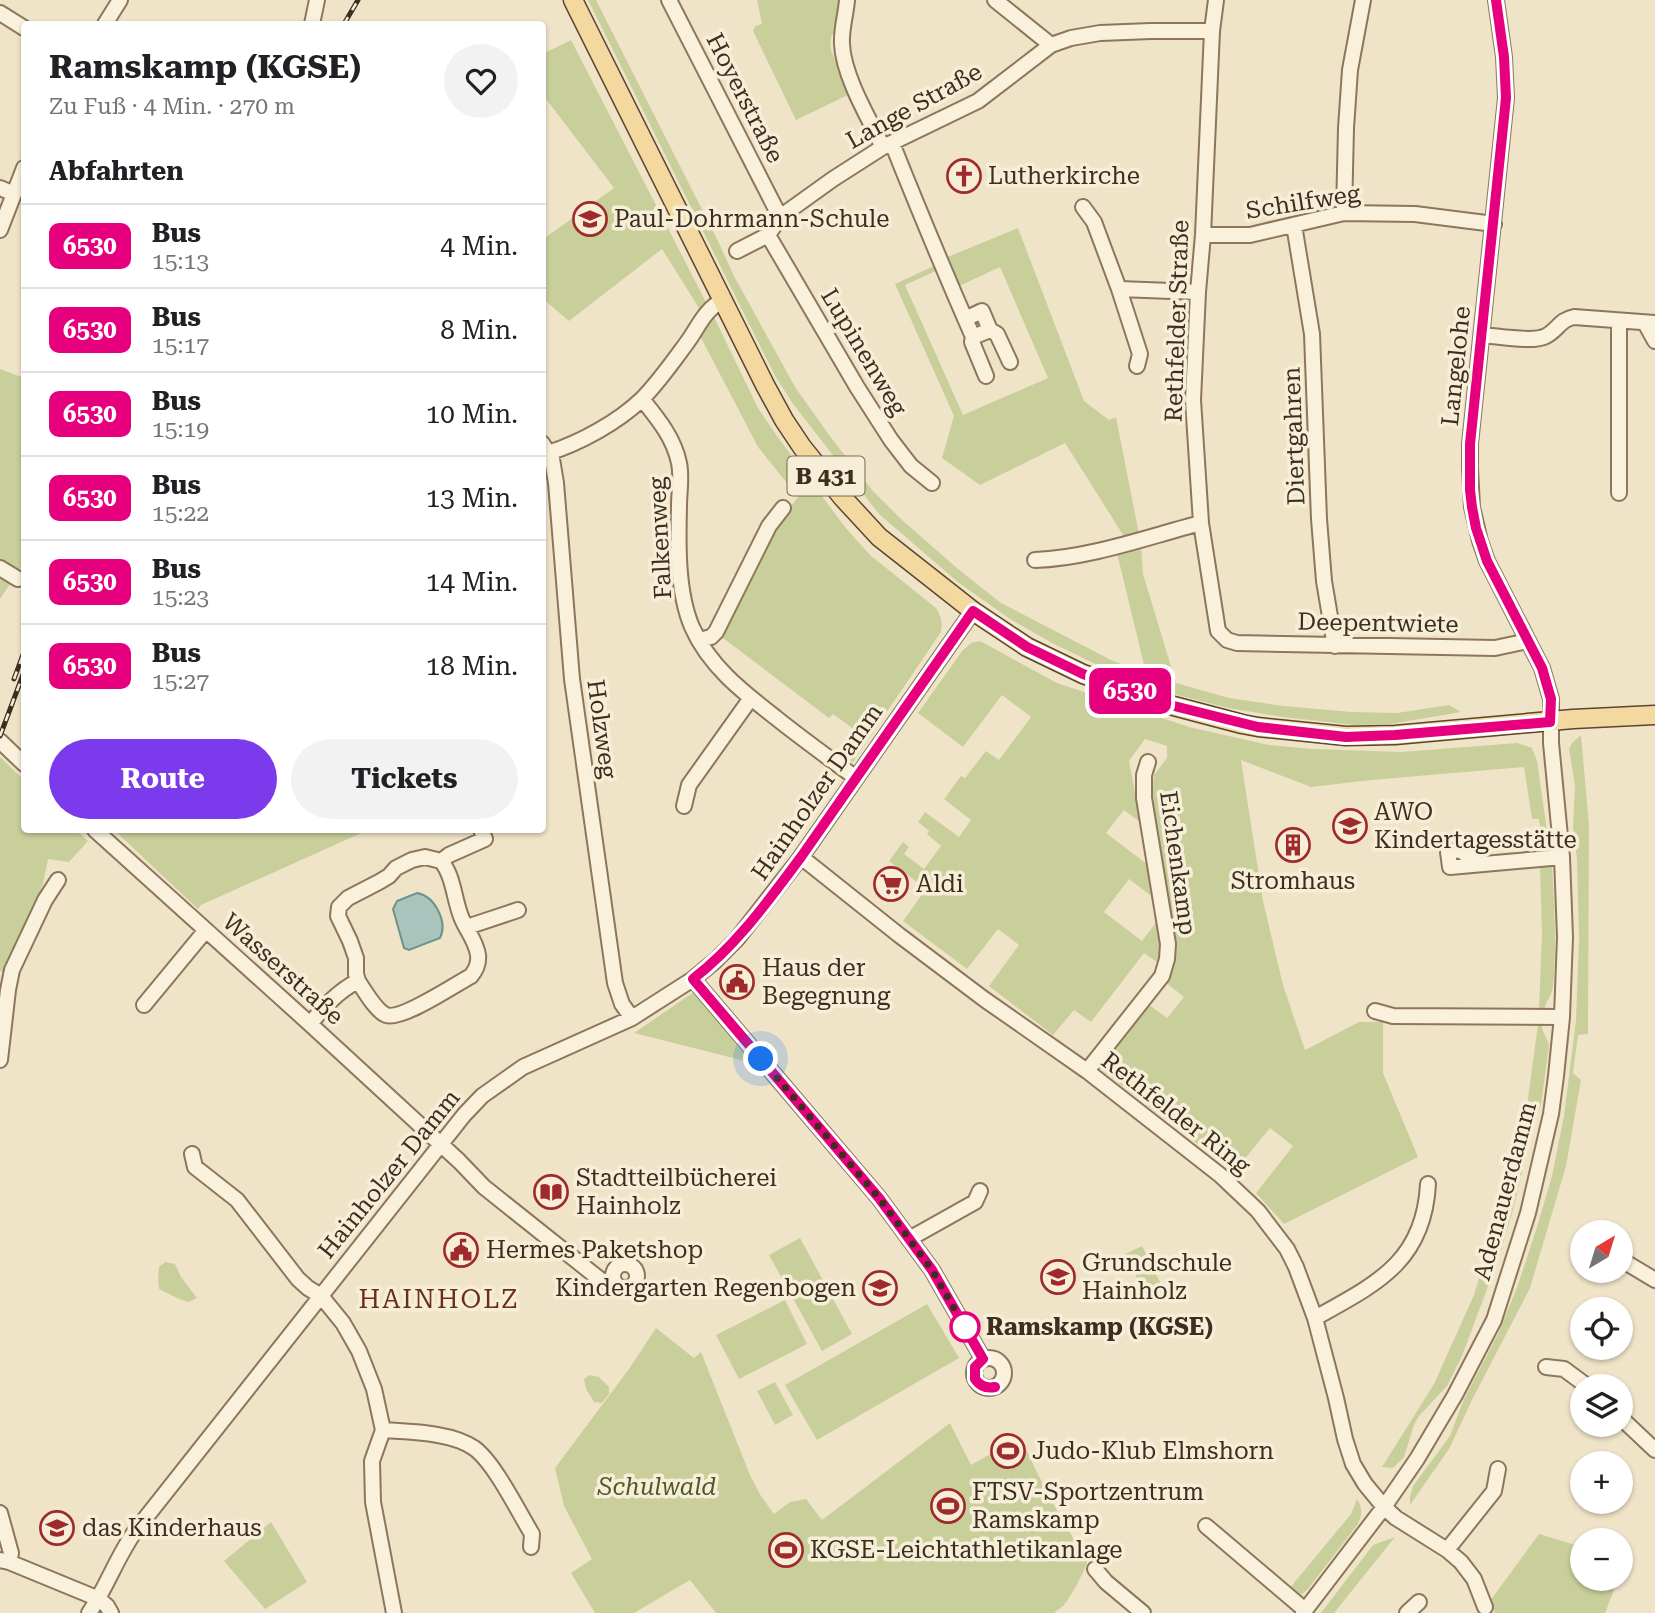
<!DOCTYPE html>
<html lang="de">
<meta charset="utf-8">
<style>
:root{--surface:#fff;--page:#f2f2f2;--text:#202124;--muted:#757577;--line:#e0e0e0;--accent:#7c3aed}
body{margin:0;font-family:"Roboto Serif",serif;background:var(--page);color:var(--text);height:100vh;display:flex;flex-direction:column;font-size:26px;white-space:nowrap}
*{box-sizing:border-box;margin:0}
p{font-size:23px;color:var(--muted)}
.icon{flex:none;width:38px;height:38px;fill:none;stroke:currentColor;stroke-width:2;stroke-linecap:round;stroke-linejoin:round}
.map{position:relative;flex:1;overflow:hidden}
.sheet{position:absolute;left:21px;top:21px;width:525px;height:812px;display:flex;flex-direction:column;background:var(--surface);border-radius:7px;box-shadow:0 2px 5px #0004}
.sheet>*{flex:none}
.badge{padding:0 14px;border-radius:10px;font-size:24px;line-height:46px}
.needle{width:46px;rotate:38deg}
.buttons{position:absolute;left:1570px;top:1220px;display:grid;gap:14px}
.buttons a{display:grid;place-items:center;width:63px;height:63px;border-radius:50%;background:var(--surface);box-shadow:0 2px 5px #0004;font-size:35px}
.you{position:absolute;width:35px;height:35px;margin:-18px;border:5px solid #fff;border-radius:50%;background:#1a73e8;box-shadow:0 0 0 10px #1a73e833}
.map>.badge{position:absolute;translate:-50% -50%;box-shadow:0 0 0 4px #fff}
h2{padding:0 28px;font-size:26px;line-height:63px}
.round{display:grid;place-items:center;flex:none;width:74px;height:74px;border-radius:37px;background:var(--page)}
.headline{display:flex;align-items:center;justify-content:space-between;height:119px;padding:0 28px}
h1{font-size:33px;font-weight:700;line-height:52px}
.action{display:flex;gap:14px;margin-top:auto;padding:14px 28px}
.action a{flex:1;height:80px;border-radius:42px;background:var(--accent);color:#fff;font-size:28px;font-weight:700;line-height:80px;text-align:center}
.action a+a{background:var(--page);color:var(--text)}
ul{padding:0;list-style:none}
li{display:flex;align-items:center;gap:21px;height:84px;padding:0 28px;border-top:2px solid var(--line)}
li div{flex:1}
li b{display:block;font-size:26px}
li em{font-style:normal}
li .badge{min-width:77px;font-weight:700;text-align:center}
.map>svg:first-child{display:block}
</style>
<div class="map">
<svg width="1655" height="1613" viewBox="0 0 1655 1613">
<rect width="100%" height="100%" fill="#f0e4c8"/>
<path fill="#c9cf9b" d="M588,0H596L718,241L734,276L795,387L832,439L873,491L902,520L958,569L1001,603L1111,660L1146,673L1117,553L1141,546L1143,574L1176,683L1229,698L1283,706L1352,712L1397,713L1449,705L1461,712L1391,724L1354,725L1282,717L1228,708L1154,689L1114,673L1054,644L1010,619L959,583L879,514L793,404L775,376Z
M757,0H842L837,32L832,35C828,49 833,56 839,67C844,75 846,85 850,94L796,120L753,31L755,26L762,24Z
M571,40L708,306L702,313L662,249L569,321L543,299L542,240L614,188L543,95V54Z
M1018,228L1084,401L1109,420L1116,417L1139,534L1125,538L1065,443L980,485L942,458L954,416L895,284L936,265L938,270L905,285L963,415L1048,378L1000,267L955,288L943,259Z
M713,315L758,408L777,436L845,527L870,555L936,608C941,616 943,622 941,632L853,762L847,759L860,741L859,733L833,714L829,718L719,635L775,529L798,497L758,447L699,334Z
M0,369L24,378V563L0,599Z
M980,641L1057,683L1189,727L1269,745L1313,749L1402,752L1517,743L1532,748L1537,761L1550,852L1544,853L1539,819H1532L1524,767L1371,780L1311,787L1241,760L1263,901L1283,985L1305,1050L1359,1022H1383V1073L1418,1157L1284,1224L1256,1193L1293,1146L1270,1128L1234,1172L1225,1165C1227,1151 1217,1142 1203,1148L1099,1068L1148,1004L1167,1018L1184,997L1165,982L1173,962L1176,943L1152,798L1154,775L1167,758V746L1145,739L1129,761L1141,823L1124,810L1106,833L1148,865L1154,898L1129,879L1104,912L1142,941L1158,920L1162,945L1157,962L1144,953L1091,1022L1074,1010L1053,1035L989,986L1019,945L998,929L967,969L903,921L926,889L889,861L903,842L909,847L904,854L924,869L941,846L927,834L929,831L918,822L925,812L959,837L971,820L944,799L961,776L965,778L986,751L999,760L1031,717L1002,695L963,747L918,713L963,650L971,643Z
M1581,735L1589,825L1588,1034L1578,1035L1573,1073L1581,1080L1566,1166L1530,1288L1472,1400L1449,1449L1410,1505V1497L1413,1486L1450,1436L1464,1399L1498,1334L1518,1285L1537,1227L1552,1176L1564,1116L1576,1020L1579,939L1577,859L1573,827L1575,785L1569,749L1572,743Z
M0,757L24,780V830H76L88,841L69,862L48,859L43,884L7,973L0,971Z
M114,830H368L201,905L198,909Z
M1552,864C1554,904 1557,945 1553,985C1553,994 1546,1001 1544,1010H1539L1542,934L1540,866Z
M694,992L753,1063L634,1033Z
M1538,1024L1542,1025C1542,1033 1547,1037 1549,1045L1541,1105L1533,1126L1513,1210L1499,1257L1462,1356L1447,1386L1419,1416L1414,1425L1404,1457L1393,1468L1382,1467L1434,1384L1474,1295L1502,1205L1526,1113Z
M800,1238L852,1334L822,1351L769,1255Z
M1142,1246L1164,1290L1147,1298L1125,1254Z
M165,1262L175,1264L181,1277L197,1298L189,1302L179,1299L159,1289L158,1277L159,1267Z
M785,1300L807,1344L739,1379L716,1335Z
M927,1304L959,1358L817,1440L785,1385Z
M656,1328L694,1358L701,1352L750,1475L761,1496L774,1514L790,1502L806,1499L822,1520L950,1423L971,1465L1020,1437L1046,1491L1087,1562C1086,1569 1069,1600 1064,1605C1061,1608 1057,1610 1054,1613H716L690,1580L634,1613H595L571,1573L592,1559L564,1506L555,1468L629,1369Z
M589,1375L599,1377L609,1387V1394L602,1403L594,1402L586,1389L584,1379Z
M775,1382L793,1415L775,1425L757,1391Z
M1357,1499C1363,1509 1362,1514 1358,1524L1308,1589L1302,1594L1295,1593L1289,1589L1351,1514Z
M271,1522L307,1582L265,1609L224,1561Z
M1539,1534L1582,1547V1578L1607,1579L1617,1582L1605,1613H1495L1490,1601Z
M1395,1537L1334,1613H1321L1373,1545Z"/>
<path fill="#a9c4bc" stroke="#6f938a" stroke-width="2" d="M417,893C435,896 448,922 440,938L409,950L404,948L393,909L397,901Z"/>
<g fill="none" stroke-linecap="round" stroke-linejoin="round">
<g stroke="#8d765c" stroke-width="18">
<path id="minor" d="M669,0L780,217
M847,0C846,14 841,30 842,44C843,75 869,119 883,147
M995,0L1051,45
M1216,0L1212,31L1203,235L1198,292L1193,400L1201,523L1218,631L1227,640L1237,643L1495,648L1528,641
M0,13L24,28
M105,24L120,0
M312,24L317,0
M892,143C918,208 945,273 973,337L990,330L982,311L965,319
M0,188L14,194
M1083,207L1094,222L1119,289L1140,354L1137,366
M1344,213L1346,128L1350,70L1363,0
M1294,225L1312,334L1319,519L1324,581L1335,646
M0,230L24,168
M768,235L857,387L891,440L911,466L932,483
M1203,235H1250L1344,213L1415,214L1494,224
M737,251L768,235L780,217L833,179L883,147L978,101L1051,45L1071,38L1100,33L1151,31H1212
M1119,289L1198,292
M1645,323L1655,341
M990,330L997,334L1010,362
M1482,335C1498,336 1533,343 1546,336C1558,330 1559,320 1574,317L1655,323
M973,337L972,342L986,376
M642,399C658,419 674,438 679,463C682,477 679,492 679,506C678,544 677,592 692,627C709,666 743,692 775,717C801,738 829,758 856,778
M542,443L552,459L556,483L572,679L615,983L622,1004L632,1018
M548,453C580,443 618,422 642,399C658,383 672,363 686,344C698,328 704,310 723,300
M1619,493V321
M1035,560C1090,558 1147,537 1201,523
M0,568L18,579
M699,640L711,637L716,632L769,526L783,508
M0,741L24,764
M684,806L689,785L751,698
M95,830L310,1024L459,1161L484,1187L602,1281L612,1280
M801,857L899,935L984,999L1087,1071L1220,1175L1258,1211L1287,1249L1296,1267L1315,1318L1336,1398L1345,1439L1353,1464L1365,1484L1384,1507L1396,1518L1447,1550L1461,1562L1474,1579L1485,1607
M441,861L449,855L485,839L481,830
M1478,864L1460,850L1448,852L1450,867L1562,857
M467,927L518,910
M693,979L879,1198L932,1270L983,1359
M144,1005L206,930
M1375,1011L1393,1016L1562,1017
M310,1024C324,1007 338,991 358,981L356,974V958L350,941L338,916L339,907L348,898L379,882L389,876L396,868L412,860L425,857L441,861C454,876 454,901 462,919C467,931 476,941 478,955C479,963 476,970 471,976C456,984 401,1021 386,1015C376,1011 364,990 358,981
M0,1060L8,990L12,970L45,900L58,880
M1087,1071L1162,976L1167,959L1168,944L1144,798V775L1148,762
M192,1154L195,1167L237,1200L298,1279L308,1288L321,1296L343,1323L359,1351L374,1389L383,1430L372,1461L373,1502L394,1613
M909,1239L975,1202L980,1191
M1620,1259L1655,1280
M613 1276a12 12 0 1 1 24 0a12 12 0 1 1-24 0Z
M1315,1318C1376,1284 1424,1262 1428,1184
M974 1373a15 15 0 1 1 30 0a15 15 0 1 1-30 0Z
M1546,1367L1564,1369L1587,1386
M1620,1417L1655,1450
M383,1430C410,1432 451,1432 474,1448C494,1462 518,1511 532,1534L531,1547
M0,1513L11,1553L9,1562
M1206,1526L1305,1610
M1447,1550L1494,1491L1498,1469
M0,1560L9,1562L99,1599L107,1606L111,1613
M1095,1569L1106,1582L1143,1613
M89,1613C107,1587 117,1556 136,1530L464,1115L482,1096L523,1067L632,1018L693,979L715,961L737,939L801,857L973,611
M1303,1613L1384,1507L1417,1459L1455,1395L1494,1320L1528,1213L1551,1114L1556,1076L1562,1017L1565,937L1562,857L1551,743V699L1542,668L1487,561L1480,541L1472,507L1470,468V444L1506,98L1504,57L1496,0
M1407,1613L1419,1602"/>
</g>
<g stroke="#5b4430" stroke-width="21">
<path id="major" d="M573,0L765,385L784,420L802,447L843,498L879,537L973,611L1027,647L1083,674L1170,705L1242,724L1258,727L1346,736L1395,735L1573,719L1655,715"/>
</g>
<use href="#minor" stroke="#faf1dc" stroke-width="14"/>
<use href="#major" stroke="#f3d9a0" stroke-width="18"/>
<g stroke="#3d2e20" stroke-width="5">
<path id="rail" d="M344,24L358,0
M14,679L24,652
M0,736L24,672"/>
</g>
<use href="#rail" stroke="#f7eed8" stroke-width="2.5" stroke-dasharray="8" stroke-linecap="butt"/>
</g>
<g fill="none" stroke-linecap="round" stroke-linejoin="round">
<g stroke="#fff" stroke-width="16">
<path id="line" d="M995,1387C986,1389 980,1386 975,1379V1367L983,1359L932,1270L879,1198L693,979C737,945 768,901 801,857L973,611L1027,647L1083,674L1170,705L1258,727L1346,737L1395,735L1550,722L1551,699L1542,668L1487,561L1476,528L1472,507L1470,490V444L1506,98L1504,57L1496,0"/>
</g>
<use href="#line" stroke="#e6007e" stroke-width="10"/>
<path stroke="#3d2e20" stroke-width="7" stroke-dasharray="0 12.6" d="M761,1059L879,1198L932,1270L970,1336L965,1327"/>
</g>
<defs>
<g id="church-ring" transform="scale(1.75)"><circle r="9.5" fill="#f7eed8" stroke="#9e2a2b" stroke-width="1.5"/><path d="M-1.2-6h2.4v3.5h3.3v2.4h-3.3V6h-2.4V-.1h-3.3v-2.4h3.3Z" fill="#9e2a2b"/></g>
<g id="school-ring" transform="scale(1.75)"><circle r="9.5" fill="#f7eed8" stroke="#9e2a2b" stroke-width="1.5"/><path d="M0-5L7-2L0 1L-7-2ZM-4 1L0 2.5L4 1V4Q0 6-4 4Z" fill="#9e2a2b"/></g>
<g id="building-ring" transform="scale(1.75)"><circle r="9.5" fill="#f7eed8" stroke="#9e2a2b" stroke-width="1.5"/><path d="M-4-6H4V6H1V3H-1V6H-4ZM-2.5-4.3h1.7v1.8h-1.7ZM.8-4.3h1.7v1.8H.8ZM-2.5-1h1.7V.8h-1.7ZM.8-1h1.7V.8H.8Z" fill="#9e2a2b"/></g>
<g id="supermarket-ring" transform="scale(1.75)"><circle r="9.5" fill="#f7eed8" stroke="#9e2a2b" stroke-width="1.5"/><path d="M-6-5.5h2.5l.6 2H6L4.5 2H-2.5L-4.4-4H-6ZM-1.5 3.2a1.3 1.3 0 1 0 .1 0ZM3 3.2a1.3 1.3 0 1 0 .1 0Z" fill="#9e2a2b"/></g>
<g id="civic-ring" transform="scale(1.75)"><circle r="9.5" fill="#f7eed8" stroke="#9e2a2b" stroke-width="1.5"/><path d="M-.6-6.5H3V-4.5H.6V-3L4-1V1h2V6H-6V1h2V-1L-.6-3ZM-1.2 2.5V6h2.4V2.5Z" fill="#9e2a2b"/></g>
<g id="library-ring" transform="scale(1.75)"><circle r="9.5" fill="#f7eed8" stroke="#9e2a2b" stroke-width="1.5"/><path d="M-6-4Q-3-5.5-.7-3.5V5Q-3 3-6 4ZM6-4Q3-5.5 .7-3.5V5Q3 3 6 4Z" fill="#9e2a2b"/></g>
<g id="stadium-ring" transform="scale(1.75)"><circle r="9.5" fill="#f7eed8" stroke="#9e2a2b" stroke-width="1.5"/><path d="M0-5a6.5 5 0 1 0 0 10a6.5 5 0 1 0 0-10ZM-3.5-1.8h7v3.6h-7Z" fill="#9e2a2b"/></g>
</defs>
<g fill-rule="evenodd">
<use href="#church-ring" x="964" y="176"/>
<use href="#school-ring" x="590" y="219"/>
<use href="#school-ring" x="1350" y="826"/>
<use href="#building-ring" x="1293" y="845"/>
<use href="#supermarket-ring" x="891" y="884"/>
<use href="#civic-ring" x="737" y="982"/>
<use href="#library-ring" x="551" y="1192"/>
<use href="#civic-ring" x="461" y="1250"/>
<use href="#school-ring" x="1058" y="1277"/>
<use href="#school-ring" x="880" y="1288"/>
<use href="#stadium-ring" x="1008" y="1451"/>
<use href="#stadium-ring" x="948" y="1506"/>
<use href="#school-ring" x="57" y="1528"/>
<use href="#stadium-ring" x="786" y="1550"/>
</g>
<circle fill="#fff" stroke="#e6007e" stroke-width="3.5" cx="965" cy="1327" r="14"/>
<g text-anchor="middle" stroke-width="7" stroke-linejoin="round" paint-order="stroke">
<rect fill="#f7eed8" stroke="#756857" stroke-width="2" x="787.5" y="456.5" width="77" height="39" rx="5"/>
<g font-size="23" font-weight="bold" fill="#3d2e20">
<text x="826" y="484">B 431</text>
</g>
<g font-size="24" fill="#3d2e20" stroke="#f7eed8">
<text transform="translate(745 98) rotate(63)" y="8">Hoyerstraße</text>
<text transform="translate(914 106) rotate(-29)" y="8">Lange Straße</text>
<text transform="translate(1303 202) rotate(-9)" y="8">Schilfweg</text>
<text transform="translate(1177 321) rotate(-88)" y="8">Rethfelder Straße</text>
<text transform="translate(864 352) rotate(59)" y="8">Lupinenweg</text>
<text transform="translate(1456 366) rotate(-84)" y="8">Langelohe</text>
<text transform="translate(1294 436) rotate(-92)" y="8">Diertgahren</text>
<text transform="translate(660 538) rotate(-93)" y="8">Falkenweg</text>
<text transform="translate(1378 623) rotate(1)" y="8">Deepentwiete</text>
<text transform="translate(602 729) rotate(82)" y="8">Holzweg</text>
<text transform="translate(817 792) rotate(-55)" y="8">Hainholzer Damm</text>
<text transform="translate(1178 863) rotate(82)" y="8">Eichenkamp</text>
<text transform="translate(283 969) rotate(42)" y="8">Wasserstraße</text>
<text transform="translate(1176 1113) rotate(38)" y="8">Rethfelder Ring</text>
<text transform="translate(389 1174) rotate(-51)" y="8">Hainholzer Damm</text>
<text transform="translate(1505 1191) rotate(-75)" y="8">Adenauerdamm</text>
</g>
<g font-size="24" fill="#3d2e20" stroke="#f7eed8" text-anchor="start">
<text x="988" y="184">Lutherkirche</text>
<text x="614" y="227">Paul-Dohrmann-Schule</text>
<text x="1374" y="820">AWO<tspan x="1374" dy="28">Kindertagesstätte</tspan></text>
<text x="1293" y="889" text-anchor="middle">Stromhaus</text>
<text x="916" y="892">Aldi</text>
<text x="762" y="976">Haus der<tspan x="762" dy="28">Begegnung</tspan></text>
<text x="576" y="1186">Stadtteilbücherei<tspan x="576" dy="28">Hainholz</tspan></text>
<text x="486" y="1258">Hermes Paketshop</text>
<text x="1082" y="1271">Grundschule<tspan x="1082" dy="28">Hainholz</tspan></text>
<text x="856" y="1296" text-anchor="end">Kindergarten Regenbogen</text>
<text x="1032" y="1459">Judo-Klub Elmshorn</text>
<text x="972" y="1500">FTSV-Sportzentrum<tspan x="972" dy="28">Ramskamp</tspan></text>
<text x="82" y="1536">das Kinderhaus</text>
<text x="810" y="1558">KGSE-Leichtathletikanlage</text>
</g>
<g font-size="24" font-weight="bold" fill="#3d2e20" stroke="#f7eed8" text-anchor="start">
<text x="986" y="1335">Ramskamp (KGSE)</text>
</g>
<g font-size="24" font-style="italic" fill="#4d5a26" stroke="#f7eed8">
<text x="657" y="1495">Schulwald</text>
</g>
<g font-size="26" letter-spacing="2" fill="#6b2e1e" stroke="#f7eed8">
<text x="439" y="1308">HAINHOLZ</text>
</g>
</g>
</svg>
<div class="buttons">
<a><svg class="needle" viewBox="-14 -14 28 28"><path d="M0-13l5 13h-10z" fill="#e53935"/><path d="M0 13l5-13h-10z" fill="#757577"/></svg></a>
<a><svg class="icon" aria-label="locate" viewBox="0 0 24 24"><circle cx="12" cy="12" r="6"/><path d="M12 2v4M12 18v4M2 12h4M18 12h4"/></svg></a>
<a><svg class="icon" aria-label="layers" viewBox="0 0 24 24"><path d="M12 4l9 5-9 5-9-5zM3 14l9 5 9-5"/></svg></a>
<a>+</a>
<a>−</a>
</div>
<div class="you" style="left:761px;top:1059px"></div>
<b class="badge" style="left:1130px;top:691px;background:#e6007e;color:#fff">6530</b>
<section class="sheet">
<div class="headline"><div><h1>Ramskamp (KGSE)</h1><p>Zu Fuß · 4 Min. · 270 m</p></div><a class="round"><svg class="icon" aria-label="heart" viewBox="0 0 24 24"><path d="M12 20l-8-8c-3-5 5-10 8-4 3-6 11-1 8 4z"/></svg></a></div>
<h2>Abfahrten</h2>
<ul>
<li><span class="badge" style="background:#e6007e;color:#fff">6530</span><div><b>Bus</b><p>15:13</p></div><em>4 Min.</em></li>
<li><span class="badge" style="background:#e6007e;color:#fff">6530</span><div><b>Bus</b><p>15:17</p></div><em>8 Min.</em></li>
<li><span class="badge" style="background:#e6007e;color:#fff">6530</span><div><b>Bus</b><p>15:19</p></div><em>10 Min.</em></li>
<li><span class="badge" style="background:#e6007e;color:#fff">6530</span><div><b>Bus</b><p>15:22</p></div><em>13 Min.</em></li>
<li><span class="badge" style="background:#e6007e;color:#fff">6530</span><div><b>Bus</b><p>15:23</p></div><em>14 Min.</em></li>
<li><span class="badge" style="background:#e6007e;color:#fff">6530</span><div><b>Bus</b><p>15:27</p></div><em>18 Min.</em></li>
</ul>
<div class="action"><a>Route</a><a>Tickets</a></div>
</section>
</div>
